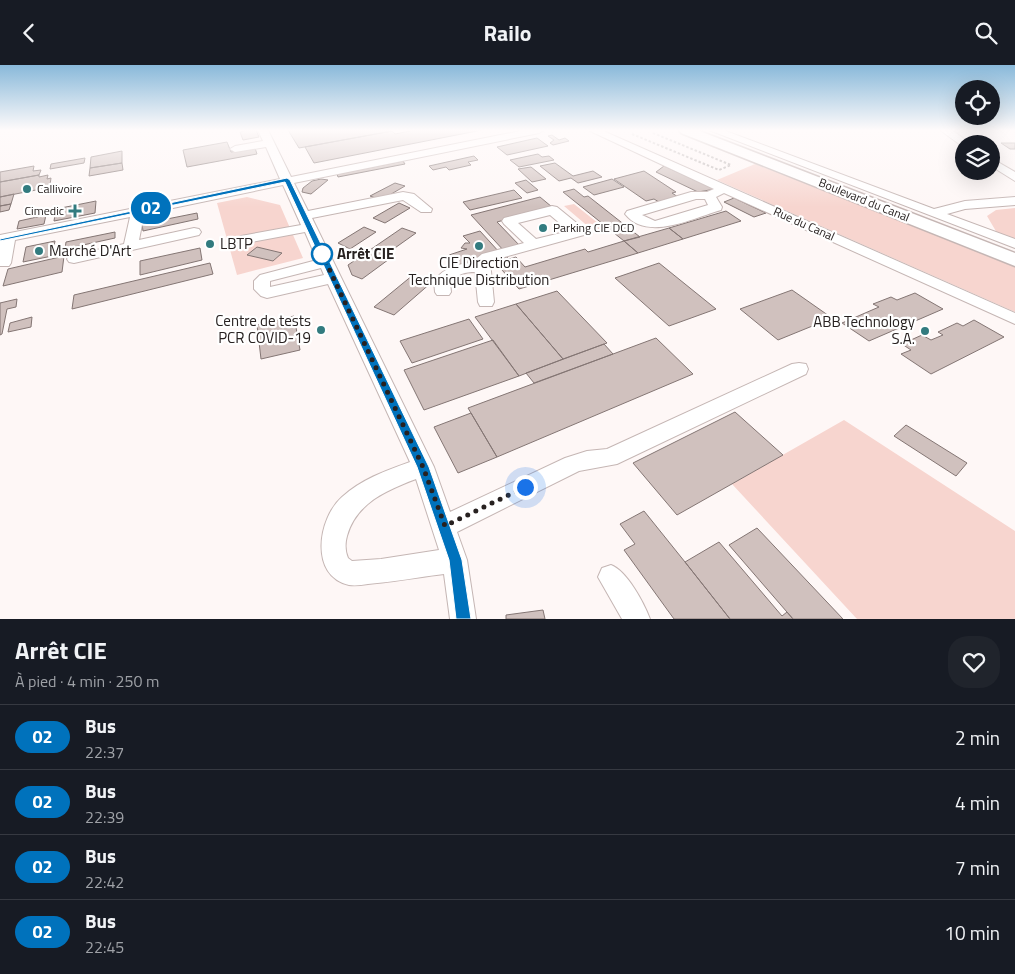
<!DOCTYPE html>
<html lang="fr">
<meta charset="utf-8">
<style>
:root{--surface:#171b24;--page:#20242c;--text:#f1f3f6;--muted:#9ea1a6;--line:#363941}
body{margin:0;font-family:"Titillium Web",sans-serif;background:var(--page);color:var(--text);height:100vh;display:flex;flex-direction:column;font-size:19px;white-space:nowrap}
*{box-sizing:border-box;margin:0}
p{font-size:16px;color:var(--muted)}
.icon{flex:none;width:28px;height:28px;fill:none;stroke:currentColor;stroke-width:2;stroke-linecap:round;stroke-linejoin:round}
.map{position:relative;height:554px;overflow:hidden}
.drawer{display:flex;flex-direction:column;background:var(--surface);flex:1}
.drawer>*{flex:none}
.badge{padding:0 10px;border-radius:16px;font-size:18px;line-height:32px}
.buttons{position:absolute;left:955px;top:15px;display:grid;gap:10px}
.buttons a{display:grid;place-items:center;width:45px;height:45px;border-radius:50%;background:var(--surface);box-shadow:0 5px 20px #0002;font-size:25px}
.you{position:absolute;width:25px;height:25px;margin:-12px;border:4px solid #fff;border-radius:50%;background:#1a73e8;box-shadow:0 0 0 8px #1a73e833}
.map>.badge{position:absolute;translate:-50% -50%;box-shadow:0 0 0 2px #fff}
.round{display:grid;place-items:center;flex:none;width:52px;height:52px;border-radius:20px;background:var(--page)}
.overview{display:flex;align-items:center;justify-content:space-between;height:85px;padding:0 15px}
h1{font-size:24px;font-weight:700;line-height:38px}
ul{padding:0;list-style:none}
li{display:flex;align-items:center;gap:15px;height:65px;padding:0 15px;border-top:1px solid var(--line)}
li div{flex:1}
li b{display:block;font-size:19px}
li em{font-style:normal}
li .badge{min-width:55px;font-weight:700;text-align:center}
header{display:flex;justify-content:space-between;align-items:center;height:65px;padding:0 15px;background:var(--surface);font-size:22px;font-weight:700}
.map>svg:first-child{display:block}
</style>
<header><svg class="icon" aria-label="back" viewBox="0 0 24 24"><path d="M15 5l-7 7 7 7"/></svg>Railo<svg class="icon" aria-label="search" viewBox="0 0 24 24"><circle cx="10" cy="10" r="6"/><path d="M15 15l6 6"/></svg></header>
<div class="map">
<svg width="1015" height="554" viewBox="0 0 1015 554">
<rect width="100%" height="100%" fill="#fef7f6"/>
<path fill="#f7d5cf" d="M755,99L809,119L1015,202V247L717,115Z
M247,132L280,140L303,193L237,210L217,138Z
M574,139L608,166L597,169L564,141Z
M1015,143V175L997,168L987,151L996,145Z
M844,355L1015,466V554H857L732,419Z"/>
<path fill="#d0c1be" stroke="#847674" d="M247,65H256L259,72L243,75L240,67Z
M288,65H391L392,66L299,83Z
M415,65H482L314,98L305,82L392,66L395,69Z
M552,70L559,75L565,73L569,76L553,80L550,78L554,75L548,71Z
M537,73L548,81L507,90L497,82Z
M227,77L231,87L255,83L257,89L187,102L183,85Z
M1001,78H1015V84H1010Z
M122,86V98L90,103L91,92Z
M538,89L542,92L549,91L554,95L519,102L510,95Z
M474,91L478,95L468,97L471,100L449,105L446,102L433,105L429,101Z
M85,93L84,98L50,104L51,99Z
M403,96L405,99L338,112L337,109Z
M122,98L123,105L89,111L90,103Z
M555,98L573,111L593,106L602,112L578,118L571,113L559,116L540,101Z
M34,101L33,106L41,105L39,110L0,117V107Z
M664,101L715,124L698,127L656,107Z
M531,102L546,114L532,117L518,104Z
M644,106L676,127L672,128L678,132L659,137L654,134L646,136L614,114Z
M39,110V112L48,110L47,114L51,113L50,120L36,125L0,132V117Z
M321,114L328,115L311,129L302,127L303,123L312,116Z
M612,114L624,122L594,130L583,122Z
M526,115L538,125L527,128L515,118Z
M395,118L405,121L381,135L370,131Z
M574,124L584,132L588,131L640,172L624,176L563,127Z
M514,125L522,133L470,145L463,137Z
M14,129L11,139L0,141V132Z
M540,132L552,142L497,157L521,182L505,187L471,150Z
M734,133L766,148L754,152L724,137Z
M96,136L95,148L54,156L56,144Z
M399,138L410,143L385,158L373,153Z
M11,139L9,145L0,147V141Z
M726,146L741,156L683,174L669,163Z
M197,148L198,154L143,166L142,159Z
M46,150L44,159L17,164L19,156Z
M364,162L376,167L350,184L338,178Z
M402,163L416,168L385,190L392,192L362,214L352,210L348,200Z
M669,163L683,174L638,188L624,176Z
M480,166L500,188L458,200L449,190L467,184L461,183L465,178H470L463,171Z
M115,167V173L65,184L66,177Z
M55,176L52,191L23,197L26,182Z
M624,176L638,188L519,224L493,195L507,192L509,194L516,192L525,202L585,184L588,187Z
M257,182L282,188L273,196L247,190Z
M200,183L202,195L140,210V196Z
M64,191L62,207L3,221L8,204Z
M210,198L213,209L72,244L74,230Z
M659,198L716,244L669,261L615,213Z
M413,210L432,217L394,250L374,242Z
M792,225L832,253L778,275L740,244Z
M557,226L607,278L563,294L516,239Z
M915,228L943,244L869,276L842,258L879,242L873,239L891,232L897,235Z
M17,234L16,242L7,244L2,269L0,270V238Z
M516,239L563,294L519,311L475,252Z
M294,251L300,285L261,294L257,260Z
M32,252L31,262L8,267L10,258Z
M469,254L483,274L412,298L400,276Z
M974,255L1004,272L931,309L901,289L911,285L902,279L922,270L931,275L943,270L938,267L957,258L963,261Z
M656,273L693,309L497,392L468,343Z
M493,275L519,311L424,345L404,305Z
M604,279L613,289L534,318L526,308Z
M735,347L783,390L677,450L633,398Z
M471,348L497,392L458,408L434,362Z
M906,360L967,398L956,411L894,371Z
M644,446L685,497L730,554H674L624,485L635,479L620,459Z
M757,463L843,554H793L729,480Z
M719,477L782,551L787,547L793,554H730L685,497Z
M543,545L545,554H506V550Z"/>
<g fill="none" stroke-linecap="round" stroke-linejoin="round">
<g stroke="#c5b6b4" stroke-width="2">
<path id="minor" d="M258,65H268L291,112L525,65H544L539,68L294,118L308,146L403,127L414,129L432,144L431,147H421L403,135L312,153L434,402L450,447L565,393L587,386L607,384L792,299L799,298L806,299L808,304L806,309L617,399L579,406L457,467L467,495L476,554H450L444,509C419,512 394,517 368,519C362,520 355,521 349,520C309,511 318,453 342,432C362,414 385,406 410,397L328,219L267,233L261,231L254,224V216L260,210L317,195L305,167L241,179L234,175L241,171L301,160L283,120L144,149L139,175L194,163L199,164L201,167L199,170L74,198L69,197L67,194L69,191L124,179L130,152L15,175L11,198L9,201H0V170L280,114L266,82L235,87L230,84L235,81L263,76ZM321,203L324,210L270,222V216ZM416,414L439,485L381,494L352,496L348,493C345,486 345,478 347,471C356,438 387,425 416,414Z
M588,65H601L1015,248V259L724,128L716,132L722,142L721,145C693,153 647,177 625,149L627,146L691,127H707L714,124ZM696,134H705L708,140L655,156L642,150Z
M709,65H723L934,144L965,136L1015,132V140L965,144L947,149L1015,174V183Z
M940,65H952L971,79H964V82L962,81Z
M991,93L1015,107V116L991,101Z
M552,141L557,142L584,164L586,167L584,170L490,196L494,237L492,241H480L478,237L475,207C465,207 458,209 450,217L451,227L449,230H437L435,227L434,216C444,202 459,198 476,198V194L482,189L524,178L504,159L502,156L504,153ZM550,150L569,166L536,174L518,158Z
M611,500C627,506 644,538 650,554H622L598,512L602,503Z"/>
</g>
<g stroke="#c5b6b4" stroke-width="3">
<path id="major" d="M679,65H697L1015,188V201L681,68Z"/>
</g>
<path stroke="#bbb4b3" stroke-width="2" stroke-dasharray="2.5 2" stroke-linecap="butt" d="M632,69L719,105L731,100L653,68"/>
<use href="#minor" fill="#fff" fill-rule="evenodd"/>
<use href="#major" fill="#fff" fill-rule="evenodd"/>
</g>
<linearGradient id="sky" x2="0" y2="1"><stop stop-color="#89b9da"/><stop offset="0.46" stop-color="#fffbfb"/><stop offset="1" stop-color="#fffbfb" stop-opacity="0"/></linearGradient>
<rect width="1015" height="142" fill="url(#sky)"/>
<path fill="#0072bc" stroke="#fff" d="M287,113L290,115L429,402L462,495L471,554H456L449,495L417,402L285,117L0,176V174Z"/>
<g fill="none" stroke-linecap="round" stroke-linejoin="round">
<path stroke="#272120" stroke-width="5" stroke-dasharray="0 9" d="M322,189L423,402L445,461L525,422"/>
</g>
<g fill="#327b7f" stroke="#fff" stroke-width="2">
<circle cx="27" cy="124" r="5"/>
<path d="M72.5 138.5h5v5h5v5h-5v5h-5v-5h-5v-5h5z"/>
<circle cx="543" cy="163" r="5"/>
<circle cx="210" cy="179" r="5"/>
<circle cx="479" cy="181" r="5"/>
<circle cx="39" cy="186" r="5"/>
<circle cx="321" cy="265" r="5"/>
<circle cx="925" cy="266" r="5"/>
</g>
<circle fill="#fff" stroke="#0072bc" stroke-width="2.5" cx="322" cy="189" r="10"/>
<g text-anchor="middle" stroke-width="4.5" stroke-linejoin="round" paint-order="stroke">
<g font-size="12" fill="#272120" stroke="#fff" text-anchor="start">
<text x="37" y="128">Callivoire</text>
<text x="64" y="150" text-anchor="end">Cimedic</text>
<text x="553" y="167">Parking CIE DCD</text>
</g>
<g font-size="12" fill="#272120" stroke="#fff">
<text transform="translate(864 135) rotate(22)" y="4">Boulevard du Canal</text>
<text transform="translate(804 159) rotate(24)" y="4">Rue du Canal</text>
</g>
<g font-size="15" fill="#272120" stroke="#fff" text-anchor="start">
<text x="220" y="184">LBTP</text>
<text x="49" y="191">Marché D'Art</text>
<text x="479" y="203" text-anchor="middle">CIE Direction<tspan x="479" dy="17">Technique Distribution</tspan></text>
<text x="311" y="261" text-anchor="end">Centre de tests<tspan x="311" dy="17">PCR COVID-19</tspan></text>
<text x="915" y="262" text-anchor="end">ABB Technology<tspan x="915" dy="17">S.A.</tspan></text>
</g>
<g font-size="15" font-weight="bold" fill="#272120" stroke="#fff" text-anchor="start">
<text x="337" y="194">Arrêt CIE</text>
</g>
</g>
</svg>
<div class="buttons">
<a><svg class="icon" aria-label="locate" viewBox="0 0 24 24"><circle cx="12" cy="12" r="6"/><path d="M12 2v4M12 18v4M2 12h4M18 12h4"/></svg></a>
<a><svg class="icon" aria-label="layers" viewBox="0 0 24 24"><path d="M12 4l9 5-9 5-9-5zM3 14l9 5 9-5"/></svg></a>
</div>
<div class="you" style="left:525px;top:422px"></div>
<b class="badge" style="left:151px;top:143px;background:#0072bc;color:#fff">02</b>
</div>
<section class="drawer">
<div class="overview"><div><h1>Arrêt CIE</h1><p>À pied · 4 min · 250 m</p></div><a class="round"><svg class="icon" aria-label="heart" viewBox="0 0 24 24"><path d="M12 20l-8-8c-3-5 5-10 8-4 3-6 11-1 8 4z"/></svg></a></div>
<ul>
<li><span class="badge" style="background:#0072bc;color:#fff">02</span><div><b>Bus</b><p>22:37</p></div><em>2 min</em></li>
<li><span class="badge" style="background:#0072bc;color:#fff">02</span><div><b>Bus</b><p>22:39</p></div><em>4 min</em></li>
<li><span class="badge" style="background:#0072bc;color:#fff">02</span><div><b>Bus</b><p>22:42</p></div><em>7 min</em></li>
<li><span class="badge" style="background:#0072bc;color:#fff">02</span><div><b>Bus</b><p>22:45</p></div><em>10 min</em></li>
</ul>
</section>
